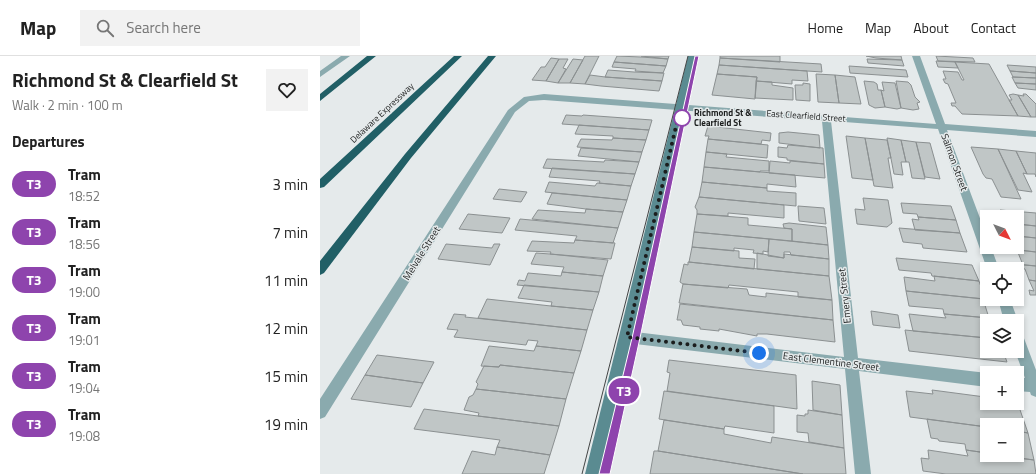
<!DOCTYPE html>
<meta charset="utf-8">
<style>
:root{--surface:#fff;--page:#f2f2f2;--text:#222;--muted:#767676;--line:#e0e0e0}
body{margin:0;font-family:"Titillium Web",sans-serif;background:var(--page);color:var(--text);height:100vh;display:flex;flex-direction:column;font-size:15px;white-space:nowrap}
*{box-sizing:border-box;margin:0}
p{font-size:13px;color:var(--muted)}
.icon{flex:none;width:22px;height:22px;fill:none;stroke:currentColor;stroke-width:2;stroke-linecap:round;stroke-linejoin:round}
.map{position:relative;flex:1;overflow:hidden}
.drawer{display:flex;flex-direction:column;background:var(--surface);width:320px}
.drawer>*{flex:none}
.badge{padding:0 8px;border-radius:13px;font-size:14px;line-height:26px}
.needle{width:26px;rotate:132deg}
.fabs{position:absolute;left:660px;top:154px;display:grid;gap:8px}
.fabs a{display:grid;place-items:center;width:44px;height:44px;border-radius:0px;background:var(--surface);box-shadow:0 2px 6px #0003;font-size:20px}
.you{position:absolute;width:20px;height:20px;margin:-10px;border:3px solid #fff;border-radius:50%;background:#1a73e8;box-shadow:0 0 0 6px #1a73e833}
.map>.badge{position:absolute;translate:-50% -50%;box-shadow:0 0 0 2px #fff}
h2{padding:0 12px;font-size:15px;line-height:36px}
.round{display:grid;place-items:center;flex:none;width:42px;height:42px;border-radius:0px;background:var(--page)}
.headline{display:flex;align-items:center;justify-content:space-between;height:68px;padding:0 12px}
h1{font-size:19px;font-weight:700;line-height:30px}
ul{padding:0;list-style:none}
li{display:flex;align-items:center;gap:12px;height:48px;padding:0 12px}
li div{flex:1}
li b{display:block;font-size:15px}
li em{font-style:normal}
li .badge{min-width:44px;font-weight:700;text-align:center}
header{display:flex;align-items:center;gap:24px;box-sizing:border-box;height:56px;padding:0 20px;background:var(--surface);border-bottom:1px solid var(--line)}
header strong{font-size:19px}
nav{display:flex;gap:22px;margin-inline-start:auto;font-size:14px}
.search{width:280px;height:36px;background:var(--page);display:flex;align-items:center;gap:10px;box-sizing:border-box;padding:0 14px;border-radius:0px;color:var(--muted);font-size:15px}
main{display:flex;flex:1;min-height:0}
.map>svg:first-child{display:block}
</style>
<header>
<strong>Map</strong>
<div class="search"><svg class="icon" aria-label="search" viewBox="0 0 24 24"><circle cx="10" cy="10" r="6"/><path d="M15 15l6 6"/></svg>Search here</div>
<nav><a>Home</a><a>Map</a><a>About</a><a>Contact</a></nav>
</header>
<main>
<section class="drawer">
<div class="headline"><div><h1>Richmond St &amp; Clearfield St</h1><p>Walk · 2 min · 100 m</p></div><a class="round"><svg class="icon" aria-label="heart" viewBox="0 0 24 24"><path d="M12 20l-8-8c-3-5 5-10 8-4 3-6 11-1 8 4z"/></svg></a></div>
<h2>Departures</h2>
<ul>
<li><span class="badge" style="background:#8e44ad;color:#fff">T3</span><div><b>Tram</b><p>18:52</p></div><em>3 min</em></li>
<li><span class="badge" style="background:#8e44ad;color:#fff">T3</span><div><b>Tram</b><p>18:56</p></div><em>7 min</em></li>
<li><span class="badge" style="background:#8e44ad;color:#fff">T3</span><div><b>Tram</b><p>19:00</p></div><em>11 min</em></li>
<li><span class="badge" style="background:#8e44ad;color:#fff">T3</span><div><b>Tram</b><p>19:01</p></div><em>12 min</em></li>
<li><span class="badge" style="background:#8e44ad;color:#fff">T3</span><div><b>Tram</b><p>19:04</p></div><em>15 min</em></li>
<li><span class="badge" style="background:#8e44ad;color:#fff">T3</span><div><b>Tram</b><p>19:08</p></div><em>19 min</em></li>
</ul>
</section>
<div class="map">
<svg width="716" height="418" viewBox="0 0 716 418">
<rect width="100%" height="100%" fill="#e5eaeb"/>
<path fill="#c0c6c6" stroke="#8b9091" d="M265,0H279L265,28L250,27Z
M297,0L321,1L348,3L346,10L294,6Z
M321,0H349L348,3Z
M400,0H460V6L400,2Z
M546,0H581L582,4L556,2Z
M616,0L653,2L655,6L618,5Z
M231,2L239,3L226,25L212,24L221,11H225Z
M400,2L501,8L502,16L399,9Z
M239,3H248L243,12L246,13L238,27L226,25Z
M253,3L263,4L250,27H238Z
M547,3L582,4L584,10L548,7Z
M616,5L635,6L638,12L618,11Z
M294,6L346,10L343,17L315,15L316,13L292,11Z
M635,6L669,8L698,60L642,58L635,50H632L631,47H636L628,28L625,27L623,23H626L623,15L638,16L642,24H644Z
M399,9L487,15L488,25L472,24V28L436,25L437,21L397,18Z
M687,9L716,11V17L690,15Z
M529,10L586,14L588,21L530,17Z
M288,14L314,16L344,17L342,25L285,21Z
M690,15L716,17V22L693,21Z
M397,18L437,21L435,43L392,39Z
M496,18L515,19L519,47L498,46Z
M270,19L285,21L342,25L339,35L281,30L265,28Z
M515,19L535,21L541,48L519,47Z
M692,21L716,22V28L695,27Z
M436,25L452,26V29L473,32V44L435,42Z
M544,25L554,26L557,28L558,34H561L565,51L555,52L549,49Z
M576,25L588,26L591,29L595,41L600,46L597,47L599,53L593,54L581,52Z
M562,26L575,27L581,52L577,53L565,51L561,34L564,35Z
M483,27L490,28V45L476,44L475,29H483Z
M695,27L716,28V34L698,32Z
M693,38L698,39L711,61L698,60L689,44H692L689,39Z
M703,38H706L716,48V61H711L698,39L704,40Z
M246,59L262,60L263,59L332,64L329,74L242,68Z
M259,69L329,74L326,84L293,82V80L255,78Z
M388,70L451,77L450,85L442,84L441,88L388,83L389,80H385Z
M468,76L499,79L500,92L459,87V77Z
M526,80L545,82L553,124L532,122Z
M293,82L326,84L322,96L257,91L261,83L292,84Z
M545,82L567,84L571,102H568L573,132L554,130Z
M567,82L581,84L586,106H581L583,119L574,118Z
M388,83L448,89L447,102L386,96Z
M581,84L596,86L605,123L592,122L589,106H586Z
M596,86L610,87L620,123L605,121Z
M468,89L503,92L504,108L467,104V102L458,101V91L467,92Z
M651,91L678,93L701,143L681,141L672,123L666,122L663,118Z
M261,92L322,96L319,106L258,100Z
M678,93L696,95L707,118L703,117L712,136L698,134Z
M696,95L716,97V121L715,118H707Z
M386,96L407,98L406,101L449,105V115H440V116L384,111Z
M227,103L284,106L285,104L319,106L315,118L223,112Z
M450,105L470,107V105L504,108L505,122L449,117Z
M384,111L475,119L476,131L447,128V132L382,126Z
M232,112L315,118L311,130L279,127L280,125L229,121Z
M229,126L275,130L277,127L311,130L307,144L225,136Z
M382,126L447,132V135L476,137V150L379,141Z
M179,133L207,136L201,146L173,143Z
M232,137L307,144L303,156L266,153L227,148Z
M379,141L464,149V162L408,157V160L377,158V154L375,151Z
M543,142L568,144L572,167L567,171L537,168L535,153L545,154Z
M581,147L631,150L636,164L598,161L597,158L583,157Z
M478,150L504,152L506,168L479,165Z
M266,153L303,156L298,172L212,163L218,154L265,157Z
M680,154L716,157V170L697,168V161H683Z
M148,158L190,162L182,177L139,173Z
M377,158L428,162V169L472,173V185L374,176Z
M598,161L636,164L640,177L595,174L592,163L599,164Z
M200,163L298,172L293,187L255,184L257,180L195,174Z
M469,167L506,171L508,189L472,185V173L464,172L463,168Z
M697,168L716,170V182L697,180Z
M579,172L640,177L647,196L603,192L602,188L583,186Z
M374,176L449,183L448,196L443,195V198L433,197L434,194L414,192V195L372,191Z
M697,180L716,182V196L692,193V191H697Z
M449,183L508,189L509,203L471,199L470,196H464V202L448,200Z
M255,184L295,187L291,203L230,198L231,196L207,195L212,185L254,187Z
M126,188L172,192L174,188H180L170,209L118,203Z
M372,191L419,195V202L435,203L434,213L369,206Z
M697,194L716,196V210L703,209Z
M216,197L230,198L288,204L283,220L242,216L244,211L211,208Z
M437,197L464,202V198L509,203V220L437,213Z
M576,202L652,209L659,225L612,220L611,217L579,214Z
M368,206L509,220L512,244L478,241V236L409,229L408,232L363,228L360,226L364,208L368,209Z
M698,208L716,210V225L709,224L705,213L700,212Z
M242,216L283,220L279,236L197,229L199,224L205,225L208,217L241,220Z
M614,220L659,225L665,243L586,235L584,221L615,225Z
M709,224L716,225V239H710L709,234L714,235Z
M363,228L427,233L429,239L446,241V237L512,244L513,264L359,247Z
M204,229L279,236L273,254L231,250L232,246L198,242Z
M586,235L663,243L669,262L624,258L623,253L589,250Z
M167,243L231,250L273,254L267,274L158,262Z
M360,248L513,264L515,286L447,278H437V280L399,273V275L380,273V271L363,269L361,264H357Z
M551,255L578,259L580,272L553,269Z
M134,258L146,259L145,261L267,274L261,295L216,290L218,285L208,284L206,289L134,281L138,274L127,273Z
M589,258L626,262L624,258L669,262L670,265H667V282L593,275Z
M585,274L667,282V295H683L687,306L589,295Z
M169,290L214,295L216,290L261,295L254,317L180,309L179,311L161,310Z
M57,299L114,306L103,327L45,319Z
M349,304L476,319L477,353L347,335L350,317L347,316Z
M180,309L254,317L246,343L156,333L158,328L156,326L164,310L179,311Z
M45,319L103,327L91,351L31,343Z
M492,325L520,329L522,359L493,354Z
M156,333L246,343L239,370L158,360L159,357L144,354L149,341L153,339Z
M612,334L665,341L667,347L698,348L708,377L697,375V369H667V371L590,361L586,335L613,338Z
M344,335L454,350V377L405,370L404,373L339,363Z
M104,353L158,360L239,370L230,399L177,391L180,384L94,373Z
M488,354L522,359L524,392L489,386L488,377L477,376V359L485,360V358H488Z
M607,363L667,371V397L646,394L645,388L619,385L618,383L611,382Z
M344,364L404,373V378L451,387L452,381L524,392L526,418H483L338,395Z
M697,375L708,377L714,404L681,399H697Z
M177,391L230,399L224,418H142L152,395L175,399Z
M608,394L648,400L646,394L667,397V399L714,404L716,418H626L603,415L601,402L609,403Z
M334,395H338L483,418H330Z"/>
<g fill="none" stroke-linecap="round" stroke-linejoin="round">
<path fill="#8aaaae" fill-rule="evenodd" d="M21,0H30L0,21V15Z
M592,0H600L625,68L716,75V81L627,74L667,181V191H671L679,213H667L618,73L511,65L538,302L667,317V331L539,315L551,418H535L525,313L307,287L302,285L300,281L302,277L307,275L524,301L502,65L224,44L209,45L195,56L5,361L0,363V343L188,54L204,41L224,38L616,68Z
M678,243H690L698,265L697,266L684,265Z
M697,275L702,277L716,314V341L711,339L710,336L697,335V321L705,322L695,295H697Z"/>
<path fill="#5a8b91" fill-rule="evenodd" d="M368,0H376L281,418H265Z"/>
<path fill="#215f66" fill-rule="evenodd" d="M47,0H56L0,45V38Z
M134,0H142L4,131L0,132V123Z
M168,0H176L91,102L4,217L0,219V205L85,98Z"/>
<path stroke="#434545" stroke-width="1" d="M262,418L368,0
M284,418L316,282L376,0"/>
</g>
<path fill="#8e44ad" stroke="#fff" d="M375,0H379L320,282L290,418H279L312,282Z"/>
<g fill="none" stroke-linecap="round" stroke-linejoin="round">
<path stroke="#1b1d1d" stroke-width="4" stroke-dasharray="0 7.2" d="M362,62L357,66L307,281L439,297"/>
</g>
<circle fill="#fff" stroke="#8e44ad" stroke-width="2" cx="362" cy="62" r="8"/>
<g text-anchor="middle" stroke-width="3" stroke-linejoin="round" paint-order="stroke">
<g font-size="9" fill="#1b1d1d" stroke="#e5eaeb">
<text transform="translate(62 57) rotate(-43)" y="3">Delaware Expressway</text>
<text transform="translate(486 60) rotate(4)" y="3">East Clearfield Street</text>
</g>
<g font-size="9" font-weight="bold" fill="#1b1d1d" stroke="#e5eaeb" text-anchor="start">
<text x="374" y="60">Richmond St &amp;<tspan x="374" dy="10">Clearfield St</tspan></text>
</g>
<g font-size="10" fill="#1b1d1d" stroke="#e5eaeb">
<text transform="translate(635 106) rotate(70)" y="4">Salmon Street</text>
<text transform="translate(101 197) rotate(-58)" y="4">Melvale Street</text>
<text transform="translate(524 240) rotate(-96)" y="4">Emery Street</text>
<text transform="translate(511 305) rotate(7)" y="4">East Clementine Street</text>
</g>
</g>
</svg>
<div class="fabs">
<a><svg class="needle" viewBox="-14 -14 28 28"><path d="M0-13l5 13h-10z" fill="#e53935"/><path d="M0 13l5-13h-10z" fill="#767676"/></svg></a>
<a><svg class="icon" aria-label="locate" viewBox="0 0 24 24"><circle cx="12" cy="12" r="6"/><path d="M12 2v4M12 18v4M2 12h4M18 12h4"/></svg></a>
<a><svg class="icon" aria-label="layers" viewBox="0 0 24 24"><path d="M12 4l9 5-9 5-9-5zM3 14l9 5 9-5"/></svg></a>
<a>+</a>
<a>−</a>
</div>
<div class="you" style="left:439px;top:297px"></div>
<b class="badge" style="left:304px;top:335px;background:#8e44ad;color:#fff">T3</b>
</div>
</main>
